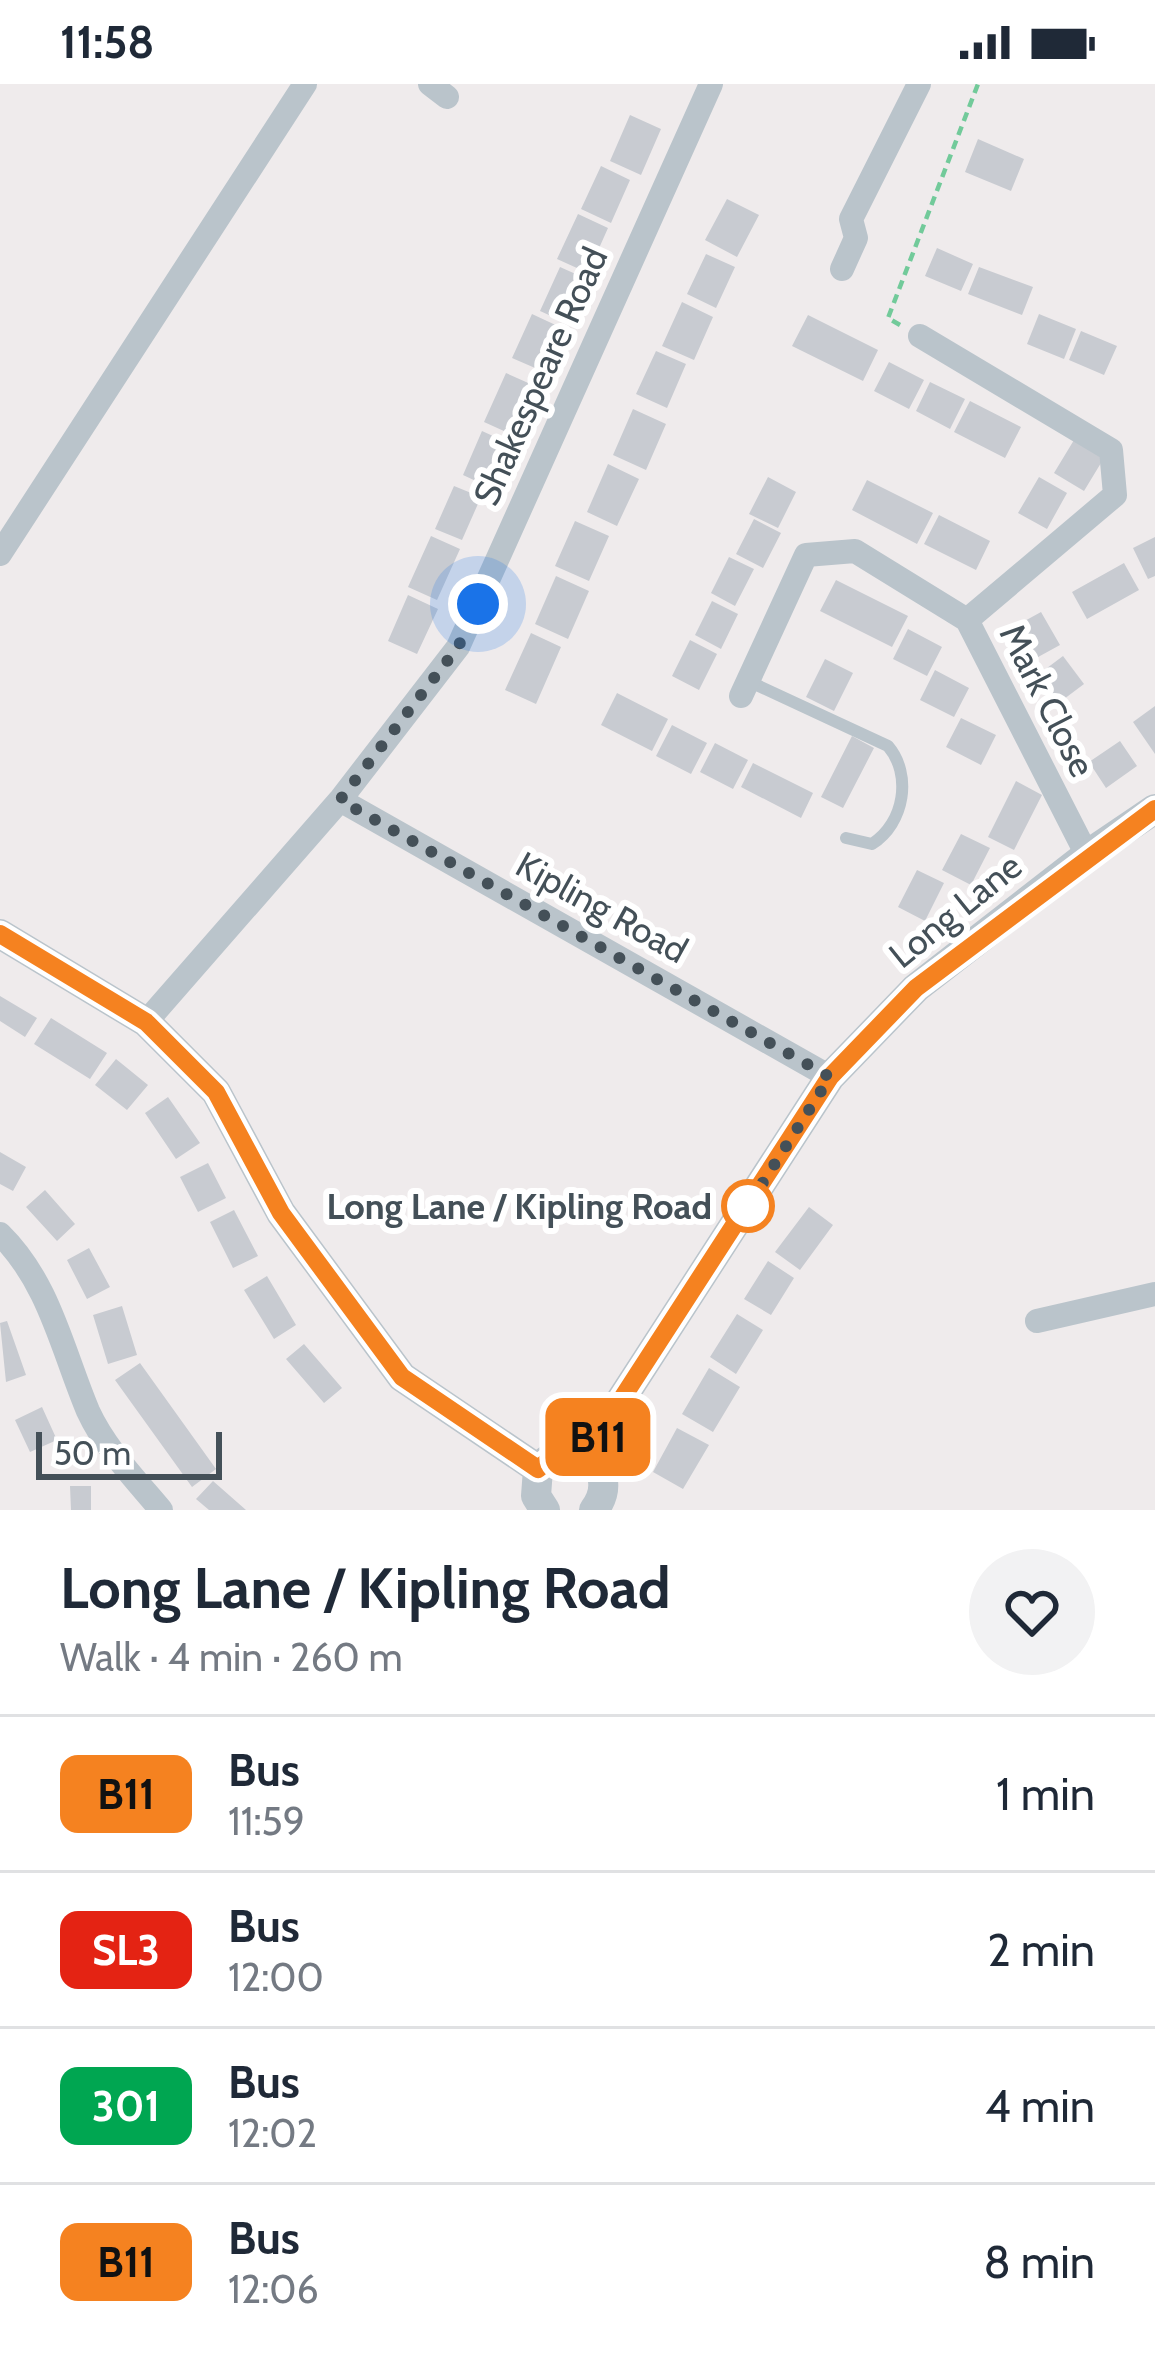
<!DOCTYPE html>
<meta charset="utf-8">
<style>
:root{--surface:#fff;--page:#f2f2f3;--text:#1f2937;--muted:#747a83;--line:#e0e1e3}
body{margin:0;font-family:Cabin,sans-serif;background:var(--page);color:var(--text);height:100vh;display:flex;flex-direction:column;font-size:45px;white-space:nowrap}
*{box-sizing:border-box;margin:0}
p{font-size:39px;color:var(--muted)}
.icon{flex:none;width:66px;height:66px;fill:none;stroke:currentColor;stroke-width:2;stroke-linecap:round;stroke-linejoin:round}
.map{position:relative;height:1426px;overflow:hidden}
.details{display:flex;flex-direction:column;background:var(--surface);flex:1}
.details>*{flex:none}
.badge{padding:0 24px;border-radius:18px;font-size:42px;line-height:78px}
.scale{position:absolute;left:36px;bottom:30px;width:186px;box-sizing:border-box;padding-left:12px;border:6px solid #445058;border-top:0;font-size:33px;line-height:42px;white-space:nowrap;color:#445058;-webkit-text-stroke:9px #fff;paint-order:stroke}
.you{position:absolute;width:60px;height:60px;margin:-30px;border:9px solid #fff;border-radius:50%;background:#1a73e8;box-shadow:0 0 0 18px #1a73e833}
.map>.badge{position:absolute;translate:-50% -50%;box-shadow:0 0 0 6px #fff}
.round{display:grid;place-items:center;flex:none;width:126px;height:126px;border-radius:63px;background:var(--page)}
.summary{display:flex;align-items:center;justify-content:space-between;height:204px;padding:0 60px}
h1{font-size:57px;font-weight:700;line-height:90px}
ul{padding:0;list-style:none}
li{display:flex;align-items:center;gap:36px;height:156px;padding:0 60px;border-top:3px solid var(--line)}
li div{flex:1}
li b{display:block;font-size:45px}
li em{font-style:normal}
li .badge{min-width:132px;font-weight:700;text-align:center}
.status{display:flex;justify-content:space-between;align-items:center;height:84px;padding:0 60px;background:var(--surface);direction:ltr}
.status svg{height:33px;fill:currentColor}
.map>svg:first-child{display:block}
</style>
<div class="status"><b>11:58</b><svg viewBox="0 0 49 12"><path d="M0 12V9h3v3zM5 12V6h3v6zM10 12V3h3v9zM15 12V0h3v12zM26 1h20v11H26zM47 4h2v5h-2z"/></svg></div>
<div class="map">
<svg width="1155" height="1426" viewBox="0 0 1155 1426">
<rect width="100%" height="100%" fill="#efebec"/>
<path fill="#c8cbd1" d="M630,31L661,45L641,91L610,77Z
M978,55L1024,75L1011,107L965,88Z
M601,82L630,96L611,139L581,125Z
M727,115L759,131L737,173L705,156Z
M578,130L608,144L588,189L557,175Z
M937,164L973,180L961,207L925,192Z
M706,170L735,183L716,224L687,210Z
M560,183L589,196L569,240L540,227Z
M979,183L1033,203L1022,231L968,210Z
M682,218L713,233L694,276L662,262Z
M532,230L562,244L542,287L512,274Z
M1039,230L1076,245L1064,275L1027,260Z
M808,231L878,266L863,297L792,262Z
M1081,247L1117,262L1104,291L1069,276Z
M656,267L686,280L667,324L636,310Z
M889,278L924,296L909,325L874,307Z
M506,289L535,302L513,351L484,338Z
M930,298L965,315L950,345L916,327Z
M970,317L1021,343L1005,374L954,348Z
M633,325L666,340L646,386L613,371Z
M482,347L513,361L493,405L463,391Z
M1074,356L1104,374L1084,407L1054,389Z
M608,380L639,395L617,442L587,428Z
M768,393L796,408L778,444L749,430Z
M1039,393L1067,409L1047,445L1018,429Z
M867,396L933,429L917,460L852,426Z
M454,402L481,413L462,456L435,445Z
M939,431L990,457L976,486L924,460Z
M754,435L781,449L763,484L736,470Z
M575,437L609,452L589,497L555,482Z
M431,452L460,465L437,516L408,503Z
M1155,453V492L1148,495L1133,464Z
M729,473L754,485L735,522L711,509Z
M1124,479L1139,506L1087,535L1072,508Z
M556,492L589,507L568,555L535,540Z
M836,496L908,532L892,563L820,527Z
M408,511L438,525L417,570L388,557Z
M712,517L738,530L721,565L695,551Z
M1041,528L1060,561L1029,578L1010,545Z
M908,545L942,563L927,592L893,575Z
M531,549L561,563L536,620L505,606Z
M690,556L717,570L699,606L672,592Z
M1063,572L1084,600L1056,621L1035,593Z
M825,575L853,589L834,627L806,613Z
M935,586L969,604L954,633L920,616Z
M617,609L668,635L652,667L601,641Z
M1155,622V670L1133,638Z
M961,634L996,651L981,681L946,663Z
M672,641L707,659L691,690L656,672Z
M852,652L874,664L843,724L821,713Z
M1120,657L1137,682L1106,704L1089,678Z
M715,659L748,676L733,705L700,688Z
M753,679L813,709L801,734L741,703Z
M1016,697L1042,711L1014,766L988,753Z
M961,750L990,764L971,801L942,786Z
M917,786L944,799L925,837L898,823Z
M0,912L37,934L25,953L0,937Z
M51,934L107,969L90,995L34,960Z
M116,975L148,1001L127,1026L95,1001Z
M168,1013L200,1059L176,1075L145,1029Z
M0,1068L26,1083L13,1107L0,1100Z
M208,1079L226,1114L198,1128L180,1093Z
M45,1106L75,1140L57,1157L26,1123Z
M809,1123L833,1141L800,1186L775,1168Z
M234,1126L258,1172L233,1184L210,1138Z
M89,1164L110,1203L87,1215L67,1176Z
M768,1177L794,1194L771,1231L744,1215Z
M267,1192L296,1241L274,1255L244,1206Z
M122,1222L137,1271L108,1280L93,1231Z
M737,1230L763,1246L736,1290L710,1273Z
M7,1237L26,1291L6,1298L0,1239Z
M304,1260L342,1304L324,1319L286,1275Z
M140,1279L216,1385L192,1403L115,1296Z
M709,1284L740,1303L713,1348L682,1330Z
M42,1323L57,1356L30,1368L15,1336Z
M677,1344L709,1361L683,1405L653,1388Z
M213,1397L246,1426H209L196,1415Z
M70,1402H91V1426H71Z"/>
<g fill="none" stroke-linecap="round" stroke-linejoin="round">
<path stroke="#72ca9a" stroke-width="4.5" stroke-dasharray="9 6" stroke-linecap="butt" d="M900,241L888,234L978,0"/>
<path stroke="#bac4cb" stroke-width="12" d="M748,597L888,662C912,690 905,739 872,760L846,754"/>
<path stroke="#bac4cb" stroke-width="24" d="M430,0L447,13
M842,185L856,154L851,135L919,0
M920,252L1111,366L1115,411L967,536
M0,470L305,0
M741,612L806,471L855,467L967,536L1087,771
M340,716L830,993
M146,938L340,716L458,563L711,0
M0,1150C49,1198 62,1265 88,1327C105,1364 135,1395 161,1426
M1037,1237L1155,1210"/>
<path stroke="#bac4cb" stroke-width="30" d="M0,850L146,938L216,1008L281,1129L402,1293L538,1385
M586,1370L830,993L916,904L1087,771L1155,725
M545,1426L536,1412L538,1385C571,1346 625,1385 594,1426"/>
</g>
<g fill="none" stroke-linecap="round" stroke-linejoin="round">
<g stroke="#fff" stroke-width="27">
<path id="line" d="M0,850L146,938L216,1008L281,1129L402,1293L538,1385L559,1368L586,1370L830,993L916,904L1155,725"/>
</g>
<use href="#line" stroke="#f58220" stroke-width="18"/>
<path stroke="#445058" stroke-width="12" stroke-dasharray="0 21.6" d="M478,520L458,563L340,716L830,993L748,1122"/>
</g>
<circle fill="#fff" stroke="#f58220" stroke-width="6" cx="748" cy="1122" r="24"/>
<g text-anchor="middle" stroke-width="12" stroke-linejoin="round" paint-order="stroke">
<g font-size="36" fill="#445058" stroke="#fff">
<text transform="translate(540 292) rotate(-66)" y="13">Shakespeare Road</text>
<text transform="translate(1048 616) rotate(63)" y="13">Mark Close</text>
<text transform="translate(602 823) rotate(29)" y="13">Kipling Road</text>
<text transform="translate(955 826) rotate(-39)" y="13">Long Lane</text>
</g>
<g font-size="36" font-weight="bold" fill="#445058" stroke="#fff" text-anchor="end">
<text x="712" y="1135">Long Lane / Kipling Road</text>
</g>
</g>
</svg>
<div class="scale">50 m</div>
<div class="you" style="left:478px;top:520px"></div>
<b class="badge" style="left:598px;top:1353px;background:#f58220;color:#111">B11</b>
</div>
<section class="details">
<div class="summary"><div><h1>Long Lane / Kipling Road</h1><p>Walk · 4 min · 260 m</p></div><a class="round"><svg class="icon" aria-label="heart" viewBox="0 0 24 24"><path d="M12 20l-8-8c-3-5 5-10 8-4 3-6 11-1 8 4z"/></svg></a></div>
<ul>
<li><span class="badge" style="background:#f58220;color:#111">B11</span><div><b>Bus</b><p>11:59</p></div><em>1 min</em></li>
<li><span class="badge" style="background:#e42313;color:#fff">SL3</span><div><b>Bus</b><p>12:00</p></div><em>2 min</em></li>
<li><span class="badge" style="background:#00a651;color:#fff">301</span><div><b>Bus</b><p>12:02</p></div><em>4 min</em></li>
<li><span class="badge" style="background:#f58220;color:#111">B11</span><div><b>Bus</b><p>12:06</p></div><em>8 min</em></li>
</ul>
</section>
